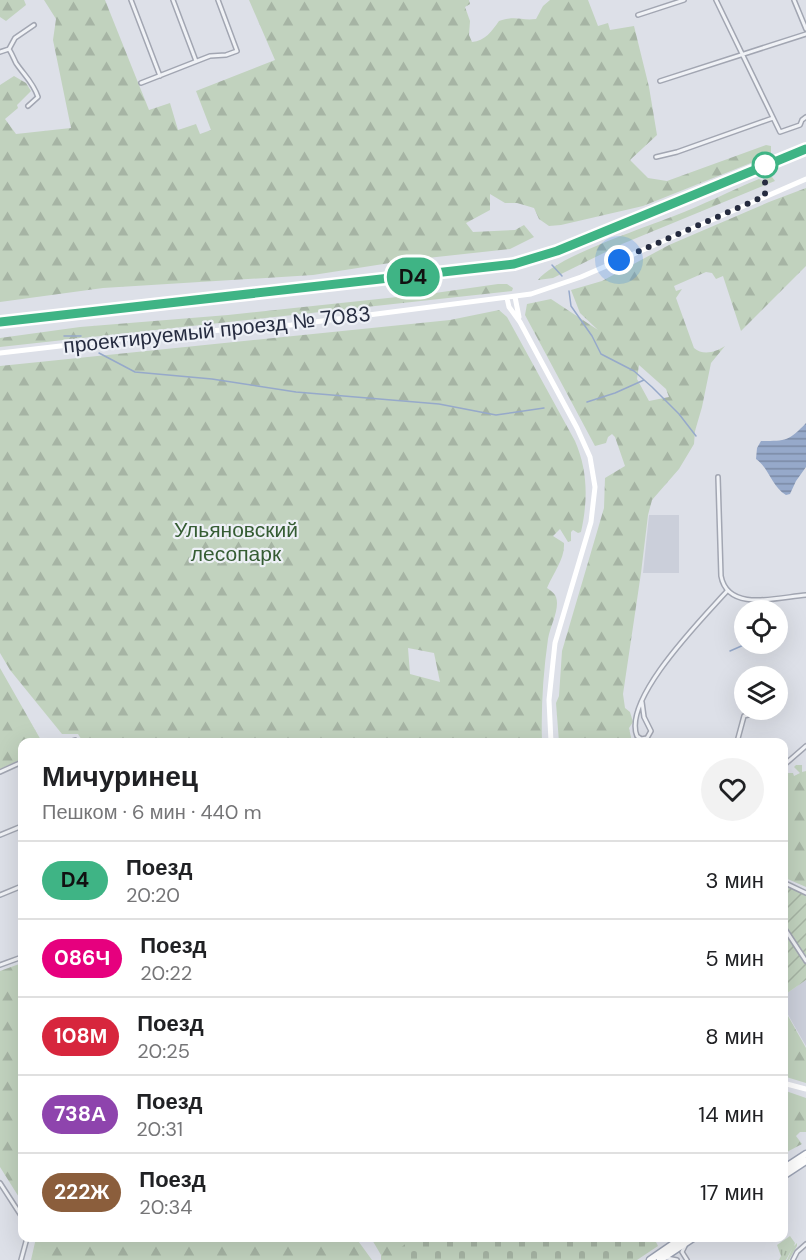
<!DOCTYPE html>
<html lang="ru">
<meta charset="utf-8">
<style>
:root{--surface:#fff;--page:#f2f2f2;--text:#202124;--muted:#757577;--line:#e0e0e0}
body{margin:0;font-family:"DM Sans",sans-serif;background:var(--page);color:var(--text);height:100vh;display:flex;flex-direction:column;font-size:22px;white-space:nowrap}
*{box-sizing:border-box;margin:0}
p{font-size:20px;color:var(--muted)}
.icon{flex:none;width:33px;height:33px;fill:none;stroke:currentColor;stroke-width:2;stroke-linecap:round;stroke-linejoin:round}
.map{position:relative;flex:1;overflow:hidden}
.drawer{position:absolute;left:18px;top:738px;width:770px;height:504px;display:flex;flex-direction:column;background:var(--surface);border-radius:12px;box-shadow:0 6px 24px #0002}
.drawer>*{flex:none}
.badge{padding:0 12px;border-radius:20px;font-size:21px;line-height:39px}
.controls{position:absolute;left:734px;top:600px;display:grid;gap:12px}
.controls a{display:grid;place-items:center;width:54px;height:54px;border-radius:50%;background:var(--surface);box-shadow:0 6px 24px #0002;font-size:30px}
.you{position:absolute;width:30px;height:30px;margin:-15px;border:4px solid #fff;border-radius:50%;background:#1a73e8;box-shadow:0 0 0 9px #1a73e833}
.map>.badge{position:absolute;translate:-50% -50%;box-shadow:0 0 0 3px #fff}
.round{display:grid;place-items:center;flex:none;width:63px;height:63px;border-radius:32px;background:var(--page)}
.headline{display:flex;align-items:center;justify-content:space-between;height:102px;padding:0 24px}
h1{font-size:28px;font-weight:700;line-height:45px}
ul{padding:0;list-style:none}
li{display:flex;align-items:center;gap:18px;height:78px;padding:0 24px;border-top:2px solid var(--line)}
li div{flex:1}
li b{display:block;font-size:22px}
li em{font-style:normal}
li .badge{min-width:66px;font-weight:700;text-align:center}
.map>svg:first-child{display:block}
</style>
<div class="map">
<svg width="806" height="1260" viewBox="0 0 806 1260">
<defs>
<pattern id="grass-tufts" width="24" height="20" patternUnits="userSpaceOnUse" patternTransform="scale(1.5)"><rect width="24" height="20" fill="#c1d2be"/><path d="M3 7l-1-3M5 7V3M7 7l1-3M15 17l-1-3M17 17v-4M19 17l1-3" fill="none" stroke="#a6b4a4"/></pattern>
<pattern id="forest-firs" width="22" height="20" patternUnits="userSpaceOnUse" patternTransform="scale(1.5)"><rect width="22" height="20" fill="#c1d2be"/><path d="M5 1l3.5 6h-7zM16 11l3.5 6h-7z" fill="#a6b4a4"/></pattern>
<pattern id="cemetery-stones" width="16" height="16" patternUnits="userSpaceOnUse" patternTransform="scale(1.5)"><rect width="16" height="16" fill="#c1d2be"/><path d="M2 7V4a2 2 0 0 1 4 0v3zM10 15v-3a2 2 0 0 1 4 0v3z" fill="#a6b4a4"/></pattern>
<pattern id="garden-furrows" width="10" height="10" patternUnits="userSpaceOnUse" patternTransform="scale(1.5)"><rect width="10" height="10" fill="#c1d2be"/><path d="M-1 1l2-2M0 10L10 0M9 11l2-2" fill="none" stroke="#a6b4a4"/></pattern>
<pattern id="water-rules" width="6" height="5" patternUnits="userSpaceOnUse" patternTransform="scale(1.5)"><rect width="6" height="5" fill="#96a9ca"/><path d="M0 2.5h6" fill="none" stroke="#7a8aa5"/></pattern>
</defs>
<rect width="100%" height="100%" fill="#dde0e8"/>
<path fill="#cbcfda" d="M649,515H679V573H643Z
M806,980V1046L783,1006V996Z"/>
<path fill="url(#grass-tufts)" d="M790,1236L795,1243L794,1246L797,1243V1246L789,1260H787L792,1249L786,1260H779L781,1256L777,1245Z"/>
<path fill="url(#forest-firs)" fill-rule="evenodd" d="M0,0H24L26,5L6,21L0,17Z
M44,0H105L149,110L170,103L178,130L196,124L200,134L211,130L196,91L275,60L249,0H469L470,4L465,7L470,21L469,35L472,42C485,41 492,31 499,21C517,15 520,21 536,19L543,6L550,0H588L598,26L608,23L610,30L634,26L649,87L657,135L630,160L648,178L667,181L766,145L771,146V155L643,206L561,225L549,226L539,219L534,208L517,203H505L490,194V210L466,223L473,232L515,230L524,225L534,237L510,249L409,260L313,275L103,288L0,302V85L14,76L26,83L31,91L17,105L18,108L5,119L16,134L71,128L53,40L56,19Z
M768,177H772L775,181L622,244L553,278L538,280C555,257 644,228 674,216C703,205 730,191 759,179L763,181Z
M806,188V266L741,331L723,276L716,279L712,273L706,272L674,286L676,291L682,289L676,298L694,348C703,356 716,352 725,346L711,363L702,407L695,431L694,444L679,469L652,500L648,515L641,573L623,694L625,708L630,712L633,722L629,728L632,742H559L556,703L559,696L562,651L604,508L605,478L625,466L615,437L612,434L608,437L606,443L595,446L525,315L527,304L551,299L598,330L580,313L571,290L602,281L669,245L769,202ZM639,365L666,389L669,397L649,401L637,379Z
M498,284H507L513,288L512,291L0,347V338L80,327L228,315L435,293Z
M499,310L507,317L575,441C588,471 588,500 581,532L578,533L573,530L571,532V541L568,542L560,529L553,536L564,543C565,559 553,573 547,588C553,592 557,595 557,603C557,615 550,627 548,639C543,674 541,707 542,742H83L78,734H62L10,670L0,653V366L450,320ZM408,648L434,653L440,682L410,674Z
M0,668L42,742H22V759L0,769Z
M796,765H802V772L806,771V887L783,877V782L787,780L785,777V773H793L794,776L800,773L794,767Z
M22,963V1202L0,1167V971Z
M783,1007L806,1048V1083L783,1076Z
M783,1090L806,1098V1132H800L796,1136L802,1144L783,1154Z
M36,1238H356L372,1260H31Z
M371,1238H463L482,1260H381V1255Z"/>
<path fill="url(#cemetery-stones)" d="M413,1238H654L658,1246L637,1260H394L399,1249Z"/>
<path fill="url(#garden-furrows)" d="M783,882L806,891V980L783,996Z"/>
<path fill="url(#water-rules)" d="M806,423V467L796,481L790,494L786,495C772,487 769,468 756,459L757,448L761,441C786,441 789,441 806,423Z"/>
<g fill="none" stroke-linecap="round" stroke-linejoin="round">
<path stroke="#96a9ca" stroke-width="1.5" d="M552,265L562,276
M569,291L571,306L592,336L601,354L634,371L652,387L679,414L696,436
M64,336H81
M99,353L135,372L212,379L296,392L439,404L496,415L544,408
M587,402L615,393L644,380
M730,651L746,644"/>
<g stroke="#a2a6b2" stroke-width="6">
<path id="street" d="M131,0L160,76
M173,0L196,61
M716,0L780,132L800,125L802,120L806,117
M794,0L806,29
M638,15L684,0
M9,49C12,54 14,59 16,63C24,75 33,82 38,97L28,106
M0,52L9,49L15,38L34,25
M660,81L806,34
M141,83L210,56L226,55L237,51L218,0
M656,157L677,152L773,118
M718,477L721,576C728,613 779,597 806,595
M777,688L780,706L777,707
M642,702L644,717L651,731L647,738L641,739L637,736C622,699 703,618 727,591
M69,742L75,740
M737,742L744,716L767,710
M783,766L806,746
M0,772L22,762
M0,835L22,826
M783,882L806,893
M0,895L22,886
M783,926L806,961
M0,965L22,957
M0,1183L22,1217
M685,1246L682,1252L687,1260
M667,1258L677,1260
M21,1260L27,1238
M793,1260L797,1252L806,1244"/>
</g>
<g stroke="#9ca3b4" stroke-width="9">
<path id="primary" d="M783,1169L806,1154
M783,1176L806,1161
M650,1260L682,1238
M660,1260L693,1238"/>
</g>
<use href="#street" stroke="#f0f2f6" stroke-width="3"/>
<path stroke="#fff" stroke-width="5" d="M515,297L519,317
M507,298L509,307L520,322L577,428L590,457L595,487L591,522L555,643L549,700L551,742
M0,353L155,335L291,325L531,294L581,277L806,179
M783,1083L806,1089"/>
<use href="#primary" stroke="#fff" stroke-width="6"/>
<path stroke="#767d92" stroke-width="1.5" stroke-dasharray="3 6" stroke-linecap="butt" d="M0,325L458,275L516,266L539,260L806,151"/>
</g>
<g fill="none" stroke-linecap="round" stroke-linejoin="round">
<g stroke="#fff" stroke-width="14">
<path id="line" d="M0,322L514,264L557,251L806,149"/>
</g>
<use href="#line" stroke="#3fb485" stroke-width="9"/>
<path stroke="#262c40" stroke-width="6" stroke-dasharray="0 10.8" d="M619,260L765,196V165"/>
</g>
<circle fill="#fff" stroke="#3fb485" stroke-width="3" cx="765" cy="165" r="12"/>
<g text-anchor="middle" stroke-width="4.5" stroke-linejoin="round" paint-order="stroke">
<g font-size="21" fill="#262c40" stroke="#edf0f6">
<text transform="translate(217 330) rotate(-6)" y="7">проектируемый проезд № 7083</text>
</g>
<g font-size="21" fill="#355c33" stroke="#edf0f6">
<text x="236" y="537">Ульяновский<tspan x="236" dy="24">лесопарк</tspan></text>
</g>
</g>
</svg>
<div class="controls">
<a><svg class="icon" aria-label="locate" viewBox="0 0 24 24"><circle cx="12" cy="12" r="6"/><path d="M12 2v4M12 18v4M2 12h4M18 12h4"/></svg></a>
<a><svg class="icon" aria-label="layers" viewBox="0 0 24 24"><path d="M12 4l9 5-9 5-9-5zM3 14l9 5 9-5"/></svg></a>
</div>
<div class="you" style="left:619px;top:260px"></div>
<b class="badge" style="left:413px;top:277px;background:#3fb485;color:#111">D4</b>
<section class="drawer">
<div class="headline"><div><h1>Мичуринец</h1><p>Пешком · 6 мин · 440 m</p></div><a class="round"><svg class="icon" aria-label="heart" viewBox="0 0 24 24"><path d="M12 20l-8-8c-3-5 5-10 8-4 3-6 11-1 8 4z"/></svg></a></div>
<ul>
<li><span class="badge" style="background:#3fb485;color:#111">D4</span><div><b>Поезд</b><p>20:20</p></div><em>3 мин</em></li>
<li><span class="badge" style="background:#e6007e;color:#fff">086Ч</span><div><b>Поезд</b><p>20:22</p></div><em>5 мин</em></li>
<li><span class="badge" style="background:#d7263d;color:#fff">108М</span><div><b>Поезд</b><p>20:25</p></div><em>8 мин</em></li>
<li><span class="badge" style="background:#8e44ad;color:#fff">738А</span><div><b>Поезд</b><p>20:31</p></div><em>14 мин</em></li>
<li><span class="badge" style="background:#8b5e3c;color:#fff">222Ж</span><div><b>Поезд</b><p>20:34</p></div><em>17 мин</em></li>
</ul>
</section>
</div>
